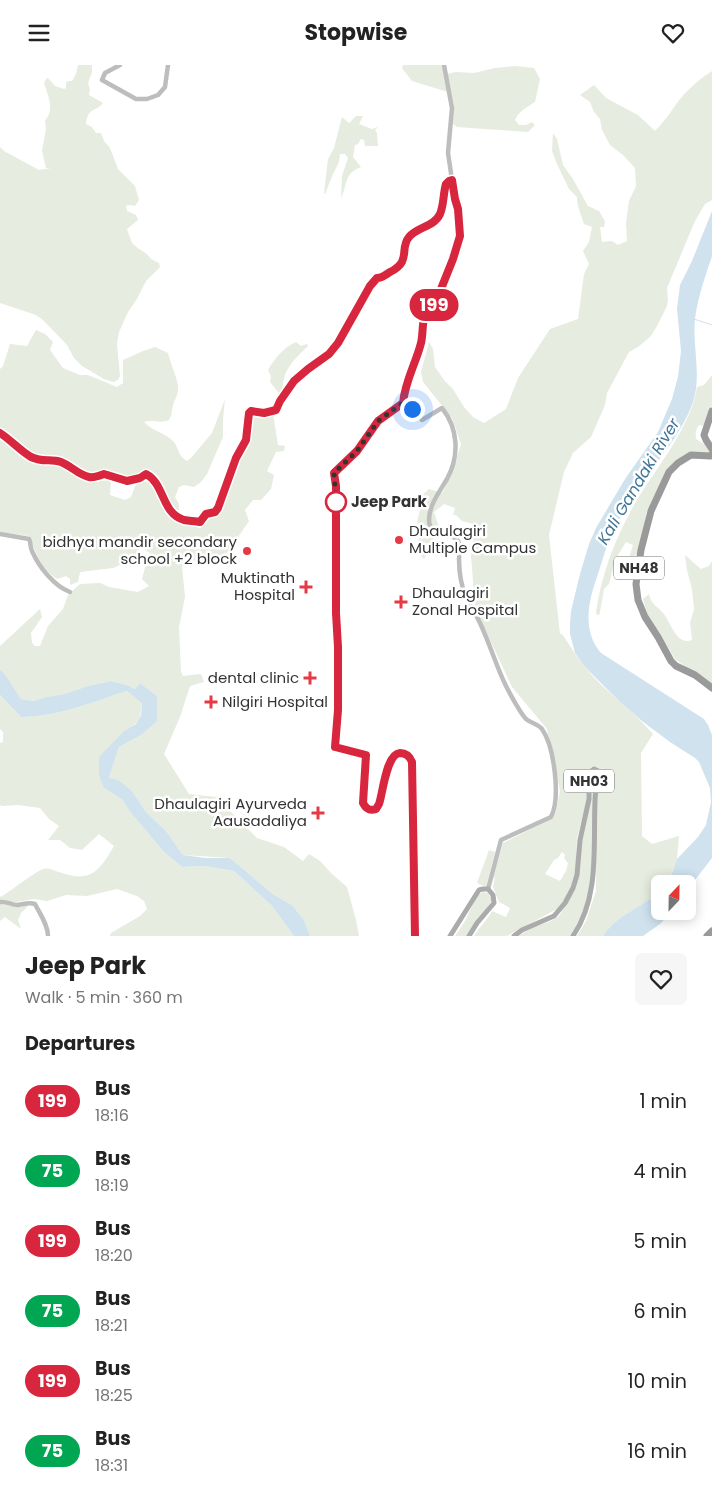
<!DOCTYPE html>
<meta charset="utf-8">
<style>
:root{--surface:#fff;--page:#f6f6f6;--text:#222;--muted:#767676}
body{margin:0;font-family:Poppins,sans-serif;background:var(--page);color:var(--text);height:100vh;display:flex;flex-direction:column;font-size:19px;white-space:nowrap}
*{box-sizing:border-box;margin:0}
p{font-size:16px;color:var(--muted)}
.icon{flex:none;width:28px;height:28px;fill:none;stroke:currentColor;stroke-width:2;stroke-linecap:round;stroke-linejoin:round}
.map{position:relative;height:871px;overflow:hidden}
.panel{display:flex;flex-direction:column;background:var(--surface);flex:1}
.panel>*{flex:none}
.badge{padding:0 10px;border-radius:16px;font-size:18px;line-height:32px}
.needle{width:32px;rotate:22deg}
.buttons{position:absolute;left:651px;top:810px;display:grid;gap:10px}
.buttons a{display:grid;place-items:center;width:45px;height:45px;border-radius:8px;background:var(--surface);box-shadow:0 2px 12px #0003;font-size:25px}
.you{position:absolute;width:25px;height:25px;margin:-12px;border:4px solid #fff;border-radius:50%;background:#1a73e8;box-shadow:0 0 0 8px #1a73e833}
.map>.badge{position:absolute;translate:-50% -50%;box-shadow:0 0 0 2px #fff}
h2{padding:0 25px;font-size:19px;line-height:45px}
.round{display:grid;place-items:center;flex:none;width:52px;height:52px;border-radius:8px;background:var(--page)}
.overview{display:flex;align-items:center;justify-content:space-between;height:85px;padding:0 25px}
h1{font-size:24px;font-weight:700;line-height:38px}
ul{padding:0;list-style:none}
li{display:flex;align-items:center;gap:15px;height:70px;padding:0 25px}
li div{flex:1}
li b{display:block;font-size:19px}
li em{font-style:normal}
li .badge{min-width:55px;font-weight:700;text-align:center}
header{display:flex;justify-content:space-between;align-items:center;height:65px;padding:0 25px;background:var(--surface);font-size:22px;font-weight:700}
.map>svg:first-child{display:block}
</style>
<header><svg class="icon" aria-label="menu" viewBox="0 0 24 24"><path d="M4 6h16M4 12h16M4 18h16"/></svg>Stopwise<svg class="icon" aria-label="heart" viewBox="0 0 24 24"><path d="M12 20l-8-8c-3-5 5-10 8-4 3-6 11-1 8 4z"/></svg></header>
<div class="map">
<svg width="712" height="871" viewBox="0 0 712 871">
<rect width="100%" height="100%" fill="#fff"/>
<path fill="#e6ecdf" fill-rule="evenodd" d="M78,0H92V7L88,18L90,24L89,30L103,38C97,47 88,41 86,59L92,62L96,68H101L104,76L110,83L118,104L135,121L139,135L135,141L130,140L126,141L127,146L136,150L138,155L127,164L132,178L139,184L147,189L151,194L159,198L160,202L146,216L137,234L128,247L119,267L117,279L120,311L118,315L113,317L104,314L82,301L74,293L67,280L43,255L36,250L0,238V82L4,86L39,105L51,103H46L42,86L46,64L45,56C55,44 48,31 44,18L46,14L48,13L55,21L64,24L66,23V18L68,16H72L76,9Z
M403,0H442L448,27L412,16L402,3Z
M515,1L534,3L540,14L535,37C527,42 519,46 515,55L519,60H526L532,57L535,60L528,67L457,62L453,59L454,40L447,9L455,7L474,8L495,3Z
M712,6V135L705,139L695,156L667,223L668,235L667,241L657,261L651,271L638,282L629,287L607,328L605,340L591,372L573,388L564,407L549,470L560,569H562C569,579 576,591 584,601C604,626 632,644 653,669L641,688L642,771L652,779L679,771L677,794L668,818L667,819H660V826C642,843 617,849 603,871H577L586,856L596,826L597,703L592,702L588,707L586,739L577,773L575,813L564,836L557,844L507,871H474C479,862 487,856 492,846L506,852L510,843L499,837L493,822L495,812L493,814L494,809L503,778L553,753L556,747L560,726L547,664L512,622L475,543L471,490L474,468L473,459L462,456L456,450H453L455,443L444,439L434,447L439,462L429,486L424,494L418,487L419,465L417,457L421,441L415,436L429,424L442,428L453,406L461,379L452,353L423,317L421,307L429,277L433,284L435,302L444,315L453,324L464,342L473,352L484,358L506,344L518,313L550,264L578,254L584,209L589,199L583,186L589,177L592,162L584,159C581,149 577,142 577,132L569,124L557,99L552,86L553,68L557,74L563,100L573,114L588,141L599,146L605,156L604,162H600L602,177L612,176L618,180L627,176L626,158L629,136L636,121L635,103L623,90L610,80L602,65L600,54L594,47L590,37L580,30L594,20L606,33L638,50L655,66C664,57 670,48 677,38C686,26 699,14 712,6ZM562,787L565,790L564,793L568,798L566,806L560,816L545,809L554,795L558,793Z
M356,51H363L359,59L372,64L378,62L375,65L377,68L378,81H365L364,75L361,74L358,79L355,80L353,92L361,102C344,108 348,119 341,133L342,111L348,93L345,89H340L339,97L333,109L325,129L324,128L328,94L334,83L342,52L349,58Z
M36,265L45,269L53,277L50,285L63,303L80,310H88L117,322L123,318V295L143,286L155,282L168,288C170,298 179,316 178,324C178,330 175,334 173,340C172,345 172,350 169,355C159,359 154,354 144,357C152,366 166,368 174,377C179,384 178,391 187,396L191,393L212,368L225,334L223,354V372L207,409L201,417L194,422L184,420L179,422L175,432L179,439V444L176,447C159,431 170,414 148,404L129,413L121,411L104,405L92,410L82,406L69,398L55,393L39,392L23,384L0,364V304L3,301L10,279L27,281Z
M296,277L301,281L307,279L308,281C299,290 286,301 284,314C282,321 284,326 279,333L278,327L270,317L271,311L268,305C275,293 284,282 296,277Z
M712,310V340L704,361L699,360C696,364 695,368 696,374L709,382L710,388L678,397L661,420L646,449L644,468L638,489L635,490L634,493L638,497L636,503L630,501L629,493L633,480L626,477L615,495L609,519L604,524L600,547L599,550H597L596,547C602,506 617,469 638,433C658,401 691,361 697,322L704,320Z
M254,348L262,351L273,349L278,380L285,381L284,386L276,387L267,406L274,410L271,424L261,435H253L245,445L249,456L228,487L199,502L195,495L182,501L185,532L179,562L181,607L183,611L201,609L204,617L190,621L180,652L164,689L189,729L216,732L257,773L284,782L303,796L309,789L320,796L331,808L347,822L356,855L359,871H310L304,855L292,840L274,830L230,793L183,790L166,766L146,747L132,726L109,713L119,682L141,670L157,631L140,618L135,624L127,620L111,616L88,621L64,629L46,632L34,636L21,634L5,609L0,604V581L40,544L42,552L31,568L32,578L35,581H40L48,561L63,544L68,530L80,519L100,518L109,522L138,527L149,521L142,514L146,499L157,493L141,482L134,494L113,503L80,507L78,517L70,520V514L66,511L57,514C47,508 39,496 35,485C32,480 32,476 28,471L0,467V372L6,375L14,386L38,398L60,400L85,414L98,416L111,415L110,430L125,435L131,432L135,421L140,416L151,417L158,427L167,450L182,459L200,463L211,452L219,448L241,387L248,377L252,360L249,354Z
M685,490L701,504L709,501L712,496V620L705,613L687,603L675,594L658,565L649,555L643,534L649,529C651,539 657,541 663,548C671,557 676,581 692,575L690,558L694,544L692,524L687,505Z
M127,626L142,637C140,656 139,658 124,666L104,723L122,733L131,748L164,787L182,802L205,801L234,806L272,841L294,871H110L111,868L140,851L147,844L144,836L137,831L117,824L87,831L66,830L47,836L34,834L16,837L0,836V832L4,830C10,826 38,805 43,804C49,802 55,806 62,808C91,818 100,805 114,781L99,769L82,785L70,783L60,775H48L59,761L49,754L40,743L18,740L2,741L0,740V678L3,677V667L0,664V630L21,652C57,652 93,637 127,626Z
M597,706L593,811L584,846L570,871H518L532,863L551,856L559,851L573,828L579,811L581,781L591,707Z
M489,785L495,787L486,822L477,818Z
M483,827L488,828L491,833V837L467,871H455L465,856L477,831Z
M0,839L20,842L26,840L28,841L21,848L18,855L21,864L5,852L0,856Z"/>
<path fill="#cfe2ee" d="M712,146C712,159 712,179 712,191C711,196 708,201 707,206C702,221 697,238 695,254C692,281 702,310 693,337C681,371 656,397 636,426C626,442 616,459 609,476C604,488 601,500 597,512C588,537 582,566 601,588L704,654L708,660L712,670V793L688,824V819H667L671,811L677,794L698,772L706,760L711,737L710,723L699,697L695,693L670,677L642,656L618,635L584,601L575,588L570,569V559L571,546L580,509L589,479L596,463L625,414L658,367L672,334L678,312L681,286L677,244L680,220L692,196Z
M0,604L5,609L21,634L34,636L46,632L64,629L88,621L111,616L127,620L135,624L140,618L157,631V656L141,670L119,682L109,713L118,715L132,726L146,747L166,766L183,790L206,793H230L274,830L292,840L304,855L310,871H294L272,841L234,806L205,801L182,802L164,787L131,748L122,734L104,723L99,710V692L124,666L136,659L141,650L142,638L127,626C93,637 57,652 21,652L0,630Z
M660,826V846H672L660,859L643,871H603C617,849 642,843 660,826Z"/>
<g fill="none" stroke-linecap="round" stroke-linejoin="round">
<path stroke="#cfe2ee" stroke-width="1" d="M694,254L712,260"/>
<path stroke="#bdbdbd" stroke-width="4.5" d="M120,0L105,8L102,15L136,34H147L158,30L165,22L168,0
M444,0L452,43L448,88L452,115
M403,338L407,344L416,346L422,355L442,343C458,363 460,390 447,414C440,426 429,440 429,455C429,472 452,466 458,476C461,481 459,488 459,494C459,506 461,520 466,532C470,541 476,549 480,558C490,579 496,601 506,621C510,629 521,649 526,654C531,658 538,659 542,664C554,681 561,733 551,752L501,775L488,824
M0,469L29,474C31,478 30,482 32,486C39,502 54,521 70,527
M0,837C7,836 11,840 18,840C25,839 28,837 35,839C40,849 48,860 48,871"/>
<path stroke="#ababab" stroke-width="5" d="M0,368L22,386L41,396L60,397L90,413L96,412L104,409L127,416L140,413L146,409L152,413L155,418L172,448L182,454L201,457L206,449L215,447L218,443L240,385L247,375L249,348L251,346L264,349L276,345L280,336L294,316L308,304L329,289L338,279L370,221L377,213H381L395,205L401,200L407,176L409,172L435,156L440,149L446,119L449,116L452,115L455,134L458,144L460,171L453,194L435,239C432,245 426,247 424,254C422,262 423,270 421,278C416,298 405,316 403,338L378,356L357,386L334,408L336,421L335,503L338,582V633L335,682L366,690L363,738C366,744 370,746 376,744L379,739C383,728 385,700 392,692C395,689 398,688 402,688L409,692L412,697L415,871
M450,871L479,825L483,824H488L493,830L494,838L477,858L469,871
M514,871L522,865L554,851L565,838L573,823L577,810L580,775L589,734V708L594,704L598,706L599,709C597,718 595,727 595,736C593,782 600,831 573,871"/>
<path stroke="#9a9a9a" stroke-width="7" d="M712,346L704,370L706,375L712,384
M712,389L710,391L691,390L678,398L669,407L651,446L641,485L636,519L638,535L645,552L658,572L671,596L676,601L695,610L712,623
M707,871L712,866"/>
</g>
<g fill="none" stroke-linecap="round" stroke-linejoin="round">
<g stroke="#fff" stroke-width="11">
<path id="line" d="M0,368C11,375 19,385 31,392C44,398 50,393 61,397C71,401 79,410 89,412C94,413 99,411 104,409L127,416L140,413L146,409C165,419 161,448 184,455C189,456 195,456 200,457L206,449L215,447L218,443L236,393L246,375L249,348L251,346L264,348L276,345L280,336L294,316L308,304L329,289L338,278L370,221L377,213C382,213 385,210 390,207C412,196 399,184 409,172C417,162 434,162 440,149C444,140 443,129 446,119L449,116L452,115L455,134L458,144L460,171L453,194L435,239C432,245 426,247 424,254C422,262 423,270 421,278C416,298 405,316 403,338L378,356L357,386L334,408L336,421V548L338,582V645L335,682L366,690L363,738C366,744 370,746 376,744L379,739C383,728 386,689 400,688C406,688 410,692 412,697L415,871"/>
</g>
<use href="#line" stroke="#d7263d" stroke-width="8"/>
<path stroke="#333" stroke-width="5" stroke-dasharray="0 9" d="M336,437L334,408L357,386L378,356L403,338L406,343L412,344"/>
</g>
<circle fill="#fff" stroke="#d7263d" stroke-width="2.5" cx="336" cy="437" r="10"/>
<g fill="#e63946" stroke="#fff" stroke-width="2">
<circle cx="399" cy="475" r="5"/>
<circle cx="247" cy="486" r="5"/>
<path d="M303.5 514.5h5v5h5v5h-5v5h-5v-5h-5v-5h5z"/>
<path d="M398.5 529.5h5v5h5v5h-5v5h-5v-5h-5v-5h5z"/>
<path d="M307.5 605.5h5v5h5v5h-5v5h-5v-5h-5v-5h5z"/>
<path d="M208.5 629.5h5v5h5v5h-5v5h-5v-5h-5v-5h5z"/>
<path d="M315.5 740.5h5v5h5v5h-5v5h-5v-5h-5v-5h5z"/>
</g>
<g text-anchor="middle" stroke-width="5" stroke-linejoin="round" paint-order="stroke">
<g fill="#fff" stroke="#707070" stroke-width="1">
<rect x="614" y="491.5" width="50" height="23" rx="4"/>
<rect x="564" y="704.5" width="50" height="23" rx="4"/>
</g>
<g font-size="14" font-weight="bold" fill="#333">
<text x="639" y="508">NH48</text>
<text x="589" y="721">NH03</text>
</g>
<g font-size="15" font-weight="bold" fill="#333" stroke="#fff" text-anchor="start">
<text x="351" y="442">Jeep Park</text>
</g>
<g font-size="15" fill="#333" stroke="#fff" text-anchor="end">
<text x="409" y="471" text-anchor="start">Dhaulagiri<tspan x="409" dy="17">Multiple Campus</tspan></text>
<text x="237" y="482">bidhya mandir secondary<tspan x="237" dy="17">school +2 block</tspan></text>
<text x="295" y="518">Muktinath<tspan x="295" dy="17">Hospital</tspan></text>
<text x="412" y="533" text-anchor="start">Dhaulagiri<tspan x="412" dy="17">Zonal Hospital</tspan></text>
<text x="299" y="618">dental clinic</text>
<text x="222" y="642" text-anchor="start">Nilgiri Hospital</text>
<text x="307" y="744">Dhaulagiri Ayurveda<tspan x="307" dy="17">Aausadaliya</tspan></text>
</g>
<g font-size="16" font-style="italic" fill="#3f7597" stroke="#fff">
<text transform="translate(638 416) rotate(-59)" y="6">Kali Gandaki River</text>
</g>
</g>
</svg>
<div class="buttons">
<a><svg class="needle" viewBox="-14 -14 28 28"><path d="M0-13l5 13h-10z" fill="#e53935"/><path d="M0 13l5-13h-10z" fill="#767676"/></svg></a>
</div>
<div class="you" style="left:412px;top:344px"></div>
<b class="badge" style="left:434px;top:240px;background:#d7263d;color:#fff">199</b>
</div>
<section class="panel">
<div class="overview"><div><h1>Jeep Park</h1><p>Walk · 5 min · 360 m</p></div><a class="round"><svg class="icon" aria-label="heart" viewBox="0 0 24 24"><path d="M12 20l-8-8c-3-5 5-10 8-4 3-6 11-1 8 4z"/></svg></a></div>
<h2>Departures</h2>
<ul>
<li><span class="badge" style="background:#d7263d;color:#fff">199</span><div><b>Bus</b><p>18:16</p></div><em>1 min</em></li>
<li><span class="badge" style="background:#00a651;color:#fff">75</span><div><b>Bus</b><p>18:19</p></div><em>4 min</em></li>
<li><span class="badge" style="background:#d7263d;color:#fff">199</span><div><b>Bus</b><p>18:20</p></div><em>5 min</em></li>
<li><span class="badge" style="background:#00a651;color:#fff">75</span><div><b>Bus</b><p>18:21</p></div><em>6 min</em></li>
<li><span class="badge" style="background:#d7263d;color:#fff">199</span><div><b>Bus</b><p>18:25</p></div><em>10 min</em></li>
<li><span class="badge" style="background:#00a651;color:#fff">75</span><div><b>Bus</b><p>18:31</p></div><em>16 min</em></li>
</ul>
</section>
